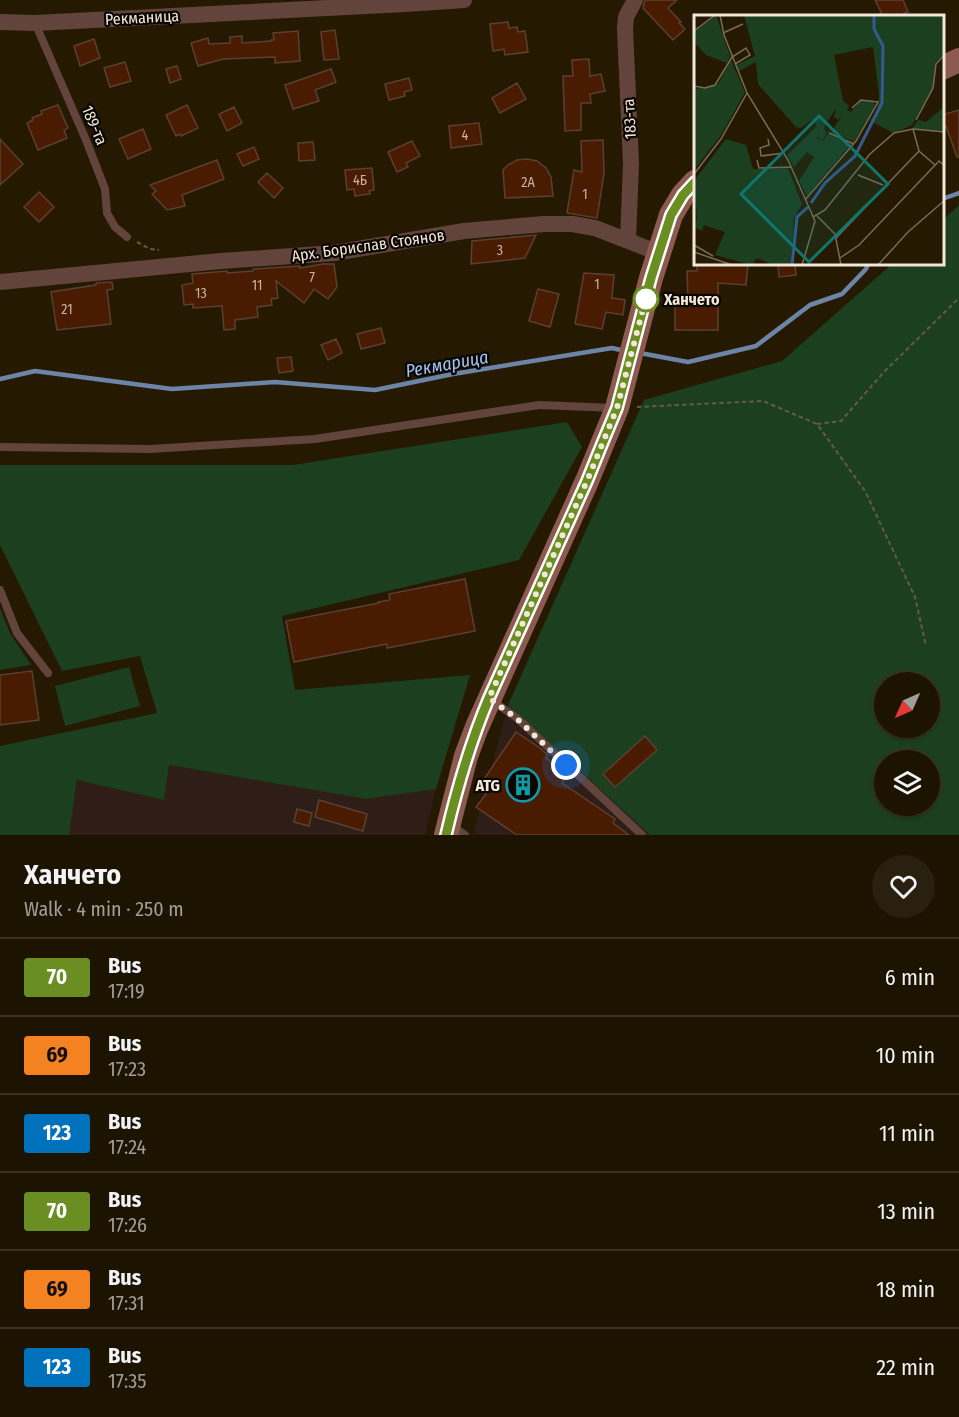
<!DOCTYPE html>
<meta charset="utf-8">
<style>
:root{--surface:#1c1301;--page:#292010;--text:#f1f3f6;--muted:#a09e99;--line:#3a3223}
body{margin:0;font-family:"Fira Sans Condensed",sans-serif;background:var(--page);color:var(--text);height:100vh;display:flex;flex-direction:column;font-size:22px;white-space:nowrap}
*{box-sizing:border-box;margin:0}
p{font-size:20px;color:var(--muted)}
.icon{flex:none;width:33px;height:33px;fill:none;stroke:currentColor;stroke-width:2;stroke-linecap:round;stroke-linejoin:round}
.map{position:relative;height:835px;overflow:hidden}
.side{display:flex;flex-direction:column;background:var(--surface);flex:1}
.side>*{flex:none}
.badge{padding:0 12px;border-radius:4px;font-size:21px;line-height:39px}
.needle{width:39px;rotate:225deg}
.controls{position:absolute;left:874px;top:672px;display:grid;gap:12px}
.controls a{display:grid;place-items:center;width:66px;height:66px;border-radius:50%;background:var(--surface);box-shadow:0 2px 4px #0004,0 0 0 2px var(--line);font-size:30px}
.you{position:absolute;width:30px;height:30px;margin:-15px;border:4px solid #fff;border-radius:50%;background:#1a73e8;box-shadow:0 0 0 9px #1a73e833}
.map>.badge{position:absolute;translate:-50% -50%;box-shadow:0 0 0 3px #fff}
.round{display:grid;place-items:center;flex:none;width:63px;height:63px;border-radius:32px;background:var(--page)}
.headline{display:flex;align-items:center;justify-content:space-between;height:102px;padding:0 24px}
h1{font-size:28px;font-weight:700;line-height:45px}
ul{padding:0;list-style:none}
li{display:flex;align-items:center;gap:18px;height:78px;padding:0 24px;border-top:2px solid var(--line)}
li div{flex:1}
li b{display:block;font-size:22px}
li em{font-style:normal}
li .badge{min-width:66px;font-weight:700;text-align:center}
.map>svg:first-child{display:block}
</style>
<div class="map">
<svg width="959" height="835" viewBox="0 0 959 835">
<rect width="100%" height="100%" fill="#261901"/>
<path fill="#2f1e17" d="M508,705L650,835H473Z
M169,765L366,799L436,789L425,835H69L77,780L164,800Z"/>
<path fill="#1c3f20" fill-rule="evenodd" d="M959,205V835H650L508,705L644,400L782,361L892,264H942L943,220ZM885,682H930V728H885ZM885,760H930V806H885Z
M567,422L582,447L519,560L282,616L295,690L470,675L436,789L366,799L169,765L164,800L77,780L69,835H0V746L157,713L140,656L62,671L0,545V465H293Z
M0,608L10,633L31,665L0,670Z
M129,667L140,706L65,726L55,686Z"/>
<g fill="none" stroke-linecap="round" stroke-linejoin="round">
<path stroke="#6c85a7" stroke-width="4.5" d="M942,199L959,193
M640,353L688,362L756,346L810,305L842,294L866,269L868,264
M0,379L35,371L172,389L275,382L375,390L453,374L612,348L625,351"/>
</g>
<path fill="#491b00" stroke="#5b4031" stroke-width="1.5" d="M645,0H677L668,8L681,22L679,23L685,29L673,40L643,8Z
M875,0H903L908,12L898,16H883Z
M508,22L509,28L517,27L518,32L525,31L528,52L505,55L504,49L493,51L490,24Z
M335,30L339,59L324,60L321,32Z
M298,31L300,61L275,63V57L223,59L198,66L191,43L208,38L209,44L230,43V37L242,36V43L271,41V40H274L273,33Z
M94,39L100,58L80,66L74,46Z
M589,59L590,76L601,74L605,91L590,94L591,103H581V130L565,131L563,76H573L572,60Z
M125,62L131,81L110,87L104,68Z
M177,66L181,79L170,83L166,69Z
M331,69L336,82L315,90L319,101L293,109L285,85Z
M409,78L412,90L404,92L405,96L389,100L385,84Z
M517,83L526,99L500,113L492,98Z
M58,105L68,128L64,130L67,138L38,150L27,123L33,120L32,118L42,114L41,111Z
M187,105L198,128L181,136L180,134L176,136L166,115Z
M234,107L242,123L227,131L219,114Z
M959,110V157H957L946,126L942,127V115Z
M479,123L482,144L451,148L449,126Z
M143,129L151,149L128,159L119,139Z
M0,139L23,164L0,185Z
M603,140L604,173L597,218L567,213L574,170L582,172L581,141Z
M412,141L420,156L406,163L408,167L397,172L388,152Z
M313,142L315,160L299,161L298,143Z
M254,147L259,159L243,166L237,154Z
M527,159L537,161L546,168L551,177L553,196L505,198L503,170L508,165L517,160Z
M217,160L224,179L182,195L185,206L167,210L152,194L156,191L150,185Z
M372,168L374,190L369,191L370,194L355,196L354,189L347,190L345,170Z
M267,173L283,188L274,198L258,182Z
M39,192L54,207L39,222L24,207Z
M536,235L525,258L471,264L472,241Z
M323,264H334L337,287L328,299L314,289L304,303L276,281L278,298L271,299L272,305L257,307L258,317L235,320V329L224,330L222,306L193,308V304L184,305L182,285L193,283L192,274L227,271V273L253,271V269L300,266V268Z
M697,264H748L746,285L718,283V330H675V301L688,300L687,271H697Z
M778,264H795L796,275L779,277Z
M584,273L614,275L612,298L625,300L623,315L606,312L602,329L575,324Z
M112,282L113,289L107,290L111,324L57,330L51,292L96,285V283Z
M538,289L559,294L550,327L529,321Z
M381,328L385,343L361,349L357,334Z
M336,339L342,353L328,360L321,345Z
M291,357L293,371L279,373L277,358Z
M465,579L475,631L387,648V644L294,662L286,621L379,603L378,602L390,600L389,594Z
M32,671L39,720L0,725V675Z
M516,732L537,746L548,755L546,758L568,774L562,783L615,819L613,823L629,835H517L476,807L486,794L478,788Z
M645,736L657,750L615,787L603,774Z
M319,800L367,814L363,831L315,817Z
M297,809L312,813L309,826L294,822Z"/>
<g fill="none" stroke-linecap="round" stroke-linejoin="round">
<path stroke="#665a45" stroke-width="2" stroke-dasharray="4.5 3" stroke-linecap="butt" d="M137,242L150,249L159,250
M637,407L763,401L817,424L865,491L915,597L926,646
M817,424L841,421L883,373L959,298"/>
<path stroke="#63443d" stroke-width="8" d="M35,23L86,140L105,189L107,213L115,227L127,237
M0,447L150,449L315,439L539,405L615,408
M0,590L17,633L48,673
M490,699L517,718L642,835
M451,825L465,835"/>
<path stroke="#63443d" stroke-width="16" d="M0,22L35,23L405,4L464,0
M628,240L631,164L625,29L626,17L635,0
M0,282L221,261L334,253L464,231L544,224H572L595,228L659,253"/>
<path stroke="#8c5a50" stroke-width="24" d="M942,68L959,60
M446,835L466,756L477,727L587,481L617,408L651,278L671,215L683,195L695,182"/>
</g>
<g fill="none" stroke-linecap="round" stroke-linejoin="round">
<g stroke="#fff" stroke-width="14">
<path id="line" d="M446,835C457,788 470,743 489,698L587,481L602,444L617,408L651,278L671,215L683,195L695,182"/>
</g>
<use href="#line" stroke="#6b8e23" stroke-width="9"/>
<path stroke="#f1e8d9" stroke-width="6" stroke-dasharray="0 10.8" d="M566,765L516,718L489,698L587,481L617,408L646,298V299"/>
</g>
<defs>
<g id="building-ring" transform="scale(1.725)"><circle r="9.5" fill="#0a0501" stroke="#0f9aa8" stroke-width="1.5"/><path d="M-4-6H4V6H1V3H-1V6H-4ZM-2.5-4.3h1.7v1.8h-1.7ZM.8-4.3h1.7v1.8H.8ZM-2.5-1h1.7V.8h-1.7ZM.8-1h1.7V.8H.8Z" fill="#0f9aa8"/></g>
</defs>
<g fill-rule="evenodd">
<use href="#building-ring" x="523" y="785"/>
</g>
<circle fill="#fff" stroke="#6b8e23" stroke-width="3" cx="646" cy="299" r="12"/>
<g text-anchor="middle" stroke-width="4.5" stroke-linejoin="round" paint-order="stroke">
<g font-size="14" fill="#c7b5a3">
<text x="465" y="140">4</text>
<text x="360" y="185">4Б</text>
<text x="528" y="187">2А</text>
<text x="585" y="199">1</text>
<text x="500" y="255">3</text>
<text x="312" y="282">7</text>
<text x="597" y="289">1</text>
<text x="257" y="290">11</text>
<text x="201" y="298">13</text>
<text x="67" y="314">21</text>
</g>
<g font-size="16" fill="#f1e8d9" stroke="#0a0501">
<text transform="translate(142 17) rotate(-3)" y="6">Рекманица</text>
<text transform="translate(629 119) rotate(-93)" y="6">183-та</text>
<text transform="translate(95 125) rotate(67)" y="6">189-та</text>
<text transform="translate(368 245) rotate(-8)" y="6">Арх. Борислав Стоянов</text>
</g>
<g font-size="16" font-weight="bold" fill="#f1e8d9" stroke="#0a0501" text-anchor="start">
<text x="664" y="305">Ханчето</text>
</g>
<g font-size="16" font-weight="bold" fill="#f1e8d9" stroke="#0a0501" text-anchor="end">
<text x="500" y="791">ATG</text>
</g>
<g font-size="18" font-style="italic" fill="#a2c5f6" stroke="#0a0501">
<text transform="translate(447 364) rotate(-10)" y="6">Рекмарица</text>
</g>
</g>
<g transform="translate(694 15)">
<rect width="250" height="250" fill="#261901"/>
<path d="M22,0L36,41L33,48L12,40L0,27V17ZM50,0H250V38L241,49L239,72L218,110L200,118L176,106L183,94L185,80L179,32L140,40L149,86L155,91L153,95L157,97L166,86L179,85L181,91L160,127L137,117L150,98L144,105L140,102L142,93L129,114L133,117L129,125L124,122L127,117L123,123L129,126L134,119L157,129L113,181L105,166L120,142L113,137L100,152L93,140L123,111L118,105L107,113L102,112L64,69L62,47L45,56L42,50L61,41ZM37,45L51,77L28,119L0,155V74L24,69ZM250,92V116L218,114L224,105L232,107ZM32,124L52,130L59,154L94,153L108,189L100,203L97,250H79L63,243L58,250L21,240L31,217L10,210L8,216L0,212L3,204L0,166Z" fill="#1c3f20"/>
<path fill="none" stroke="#335a91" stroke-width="3" d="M117,188L131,168L161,141L188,88L189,31L180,14V0M98,250L103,202L114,192"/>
<path fill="none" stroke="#776c57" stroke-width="1.5" d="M26,0L30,20L53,78L94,145L121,206L108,250M0,16L21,0M29,18L49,9M0,71L11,73L21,70L38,42L52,33L56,40L41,49M222,105L239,73L242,49L251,39M219,114L225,136L241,150M135,118L160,129M74,124L75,130L66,133L67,141L90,138M63,145L65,153L97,152M0,159L27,124L53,78M164,160L189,170M111,185L162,126L184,87L167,85L158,93M123,201L141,219L147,250M119,202L131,195L176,139L200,118L219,114L251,117M142,223L225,136M0,230L19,241M0,237L38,250M146,243L165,230L245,146L251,151M184,250L214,217L251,185"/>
<path fill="#0f766e" fill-opacity="0.15" stroke="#0f766e" stroke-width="3" d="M125,101L194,169L115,247L47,179Z"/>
<rect width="250" height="250" fill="none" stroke="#f1e8d9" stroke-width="3"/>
</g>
</svg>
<div class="controls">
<a><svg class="needle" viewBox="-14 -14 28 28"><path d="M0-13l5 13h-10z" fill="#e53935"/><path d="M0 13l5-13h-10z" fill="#a09e99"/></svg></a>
<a><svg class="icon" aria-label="layers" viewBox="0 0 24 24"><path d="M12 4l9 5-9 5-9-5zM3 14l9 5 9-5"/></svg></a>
</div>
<div class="you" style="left:566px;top:765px"></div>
</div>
<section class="side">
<div class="headline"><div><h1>Ханчето</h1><p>Walk · 4 min · 250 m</p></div><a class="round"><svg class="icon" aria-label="heart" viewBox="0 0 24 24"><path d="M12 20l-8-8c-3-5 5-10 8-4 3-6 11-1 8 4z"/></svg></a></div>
<ul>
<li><span class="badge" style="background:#6b8e23;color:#fff">70</span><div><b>Bus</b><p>17:19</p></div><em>6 min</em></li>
<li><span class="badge" style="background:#f58220;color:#111">69</span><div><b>Bus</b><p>17:23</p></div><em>10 min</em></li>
<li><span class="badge" style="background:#0072bc;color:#fff">123</span><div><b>Bus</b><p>17:24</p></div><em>11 min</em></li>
<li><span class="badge" style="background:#6b8e23;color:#fff">70</span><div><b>Bus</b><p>17:26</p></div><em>13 min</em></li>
<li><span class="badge" style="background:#f58220;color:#111">69</span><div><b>Bus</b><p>17:31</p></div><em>18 min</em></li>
<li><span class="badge" style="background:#0072bc;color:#fff">123</span><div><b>Bus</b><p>17:35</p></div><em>22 min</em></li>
</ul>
</section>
